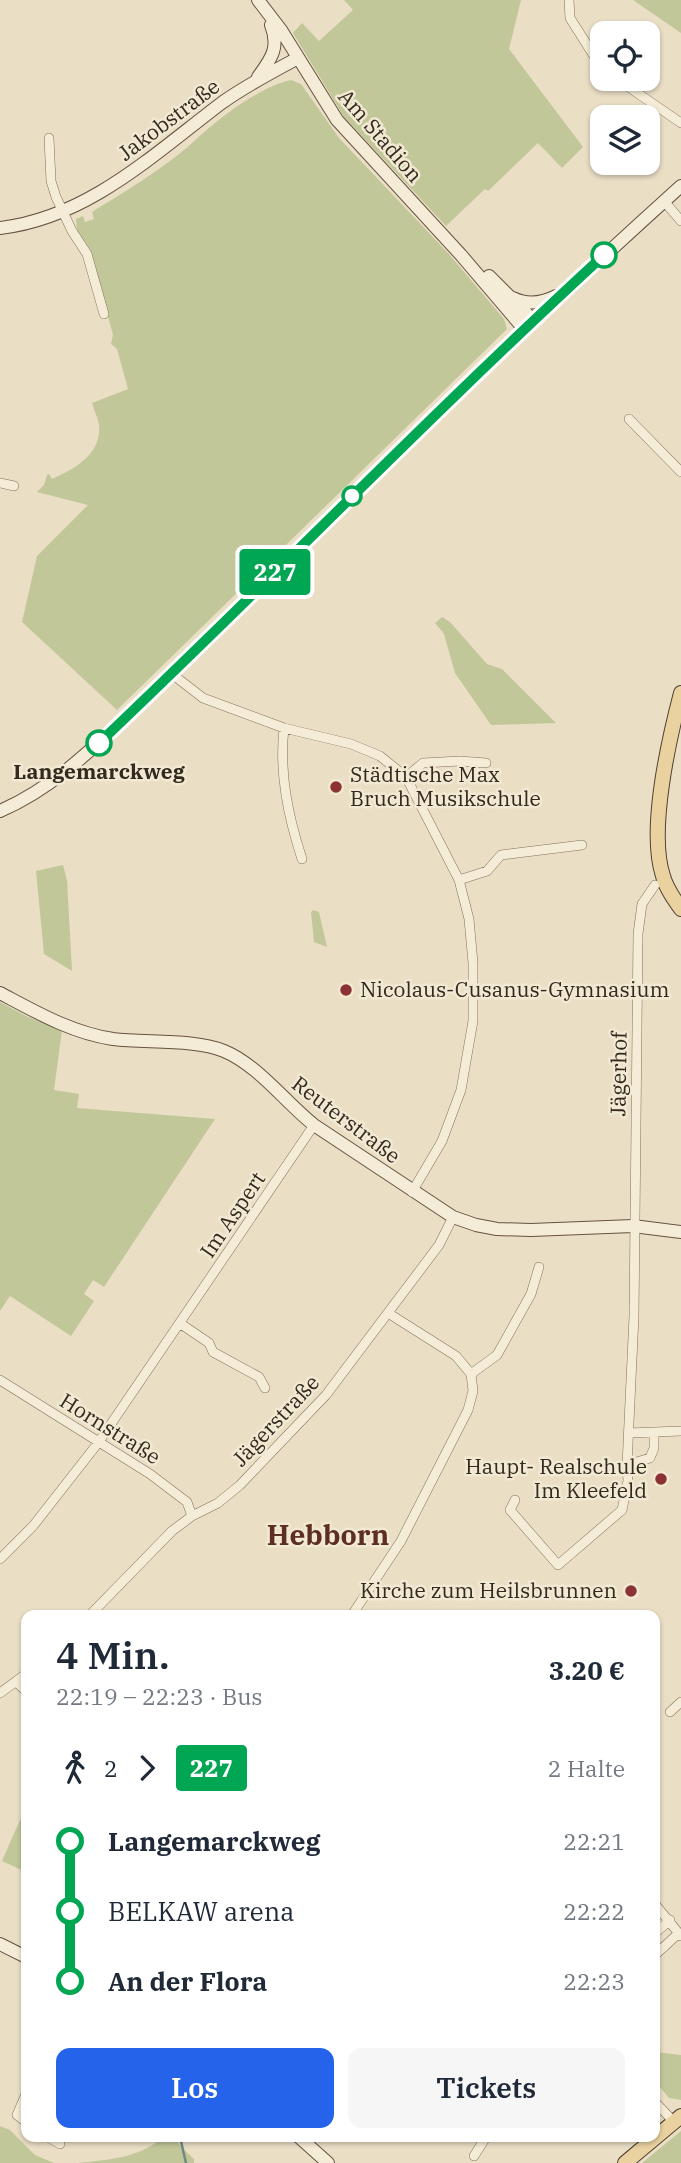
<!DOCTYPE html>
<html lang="de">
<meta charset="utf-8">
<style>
:root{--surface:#fff;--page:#f6f6f7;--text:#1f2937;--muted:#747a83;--accent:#2563eb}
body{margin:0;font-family:"IBM Plex Serif",serif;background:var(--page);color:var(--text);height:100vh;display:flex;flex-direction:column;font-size:26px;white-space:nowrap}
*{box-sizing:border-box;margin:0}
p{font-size:23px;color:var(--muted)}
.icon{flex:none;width:38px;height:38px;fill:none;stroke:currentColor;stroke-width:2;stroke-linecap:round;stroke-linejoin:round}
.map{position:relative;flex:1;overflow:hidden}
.panel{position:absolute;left:21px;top:1610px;width:639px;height:532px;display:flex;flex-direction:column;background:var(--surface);border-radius:14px;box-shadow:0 2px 5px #0004}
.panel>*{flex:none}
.badge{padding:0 14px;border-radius:5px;font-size:24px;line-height:46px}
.buttons{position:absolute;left:590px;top:21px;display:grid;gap:14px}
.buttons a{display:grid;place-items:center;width:70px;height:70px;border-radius:14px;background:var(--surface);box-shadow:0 2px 5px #0004;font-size:35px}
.map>.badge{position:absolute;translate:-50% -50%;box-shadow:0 0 0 4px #fff}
.legs{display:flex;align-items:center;gap:10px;height:77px;padding:0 35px;font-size:23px}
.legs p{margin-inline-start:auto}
.headline{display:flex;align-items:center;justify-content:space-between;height:119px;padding:0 35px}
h1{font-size:38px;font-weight:600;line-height:52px}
.button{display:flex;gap:14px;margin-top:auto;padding:14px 35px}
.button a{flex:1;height:80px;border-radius:14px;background:var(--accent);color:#fff;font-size:28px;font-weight:600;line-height:80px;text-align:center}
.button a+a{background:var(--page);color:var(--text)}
ul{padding:0 35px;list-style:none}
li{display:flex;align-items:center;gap:24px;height:70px;font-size:26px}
li i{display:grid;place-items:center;width:10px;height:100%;margin:0 9px;background:currentColor}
li i::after{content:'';width:18px;height:18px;margin:-9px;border:5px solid;border-radius:50%;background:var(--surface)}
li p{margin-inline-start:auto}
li:first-child i{background:linear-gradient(#0000 50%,currentColor 0)}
li:last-child i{background:linear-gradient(currentColor 50%,#0000 0)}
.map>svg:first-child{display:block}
</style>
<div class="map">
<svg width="681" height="2163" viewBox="0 0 681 2163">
<rect width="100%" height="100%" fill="#eadec5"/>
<path fill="#c2c79a" d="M344,0H521L509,49L583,147L562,168L538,143L488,191L485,189L446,226L344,117L293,33L302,23L319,41L353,10Z
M633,0H681V33Z
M291,80L301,84L339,138L448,253L504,319L507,329L117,710L22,622L37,556L88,505L37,492L44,485L47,475L49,474L52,479C75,469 102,454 99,425C98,418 94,410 92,403L128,389L117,349L111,344L113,335L90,249L77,231L76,219L83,216L85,222L94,219L92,212C123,193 164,168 191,144C214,122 258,87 291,80Z
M442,617L450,622L487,664L502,669L556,723L491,725L455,673L444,634L435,623Z
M63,865L67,880L72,971L44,954L36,871Z
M313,910L319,912L327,947L314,942L311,912Z
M0,1002L26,1016L62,1030L54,1090L79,1094L77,1108L215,1119L104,1287L93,1280L84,1294L94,1301L71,1336L10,1296L0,1311Z
M20,1820L26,1823V1872L2,1861Z
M655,2052L681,2055V2100L669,2098L655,2081Z
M0,2126L10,2130L35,2155L54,2163H0Z
M681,2131V2163H642Z
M164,2137H174L182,2148L194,2159V2163H78C112,2159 136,2159 164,2137Z"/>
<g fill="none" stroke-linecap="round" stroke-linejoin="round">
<path stroke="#6e8b83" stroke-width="2.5" d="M180,2137L186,2163"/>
<g stroke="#83715c" stroke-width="10">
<path id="street" d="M569,0L570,18L596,59L602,65
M617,79L681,123
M49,138L51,181L56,197L72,231L87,254L104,314
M664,201L681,221
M629,419L681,472
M0,483L14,486
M172,674L203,698L284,728L351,744L380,756L406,777L459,880L469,919L473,963V1021L461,1090L442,1141L412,1192
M284,728C279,773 288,816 302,859
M406,777L423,763L460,761L486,763
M459,880L487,871L501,855L582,845
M388,1313L456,1356L471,1374
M181,1324L209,1343L213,1352L259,1377L265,1388
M0,1380L150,1474L187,1502L192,1516
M629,1433L681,1431
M627,1465L634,1316L638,934L642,904L655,885
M515,1500L510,1510L558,1565L622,1510L628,1481L627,1465L650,1458L654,1448V1433
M0,1559L33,1526L98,1443L314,1125
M90,1615L172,1531L192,1516L218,1503L240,1485L326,1395L439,1245L453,1217
M352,1615L401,1541L468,1410L473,1391L471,1374L497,1355L531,1294L539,1267
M16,1682L26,1691
M0,1693L26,1674
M670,1712L681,1702
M654,1903L681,1936
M654,1934L670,1920
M654,1956L679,1933
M26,2094L17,2115L26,2122
M654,2101L674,2122
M48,2137L60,2144
M474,2156L486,2137"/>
</g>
<g stroke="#655240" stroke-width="14">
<path id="secondary" d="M258,0L281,30L337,120L461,255L524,329
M258,77C271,59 280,48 271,25
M0,228C88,218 155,153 223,102C247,85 272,72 298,58
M489,276L534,321
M513,298C527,305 542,303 556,296
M0,811C55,787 95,746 138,706C197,651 255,593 312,536C432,415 555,300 681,186
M0,993C36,1012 72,1033 113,1039C146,1043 196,1039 224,1051C258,1065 286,1103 314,1125L453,1217L476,1225L497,1229L531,1230L633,1226L681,1232
M0,1944L26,1957
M299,2137L328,2163"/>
</g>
<g stroke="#513f30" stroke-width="16">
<path id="primary" d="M681,693C669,739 648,831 663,876C666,888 674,899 681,909
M625,2163L681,2116"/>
</g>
<use href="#street" stroke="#f5ecd7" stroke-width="9"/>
<use href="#secondary" stroke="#f5ecd7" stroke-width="12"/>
<use href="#primary" stroke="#ead2a0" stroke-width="14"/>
</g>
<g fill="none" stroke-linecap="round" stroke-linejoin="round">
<g stroke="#fff" stroke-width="16">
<path id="line-1" d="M99,743C269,582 431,414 604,255"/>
</g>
<use href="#line-1" stroke="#00a651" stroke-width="10"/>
</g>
<g fill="#fff" stroke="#00a651" stroke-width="3.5">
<circle cx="604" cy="255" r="12"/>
<circle cx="352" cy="496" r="9"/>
<circle cx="99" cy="743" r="12"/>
</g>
<g fill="#8c3234" stroke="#f2e9d3" stroke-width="2.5">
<circle cx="336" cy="787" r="7"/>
<circle cx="346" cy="990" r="7"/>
<circle cx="661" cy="1479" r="7"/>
<circle cx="631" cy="1591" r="7"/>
</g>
<g text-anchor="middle" stroke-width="5" stroke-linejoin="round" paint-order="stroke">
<g font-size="21" fill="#34291f" stroke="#f2e9d3">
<text transform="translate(169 120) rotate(-37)" y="7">Jakobstraße</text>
<text transform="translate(380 136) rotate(49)" y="7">Am Stadion</text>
<text transform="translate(619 1074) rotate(-89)" y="7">Jägerhof</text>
<text transform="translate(346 1120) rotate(37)" y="7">Reuterstraße</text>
<text transform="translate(233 1215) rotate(-56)" y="7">Im Aspert</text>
<text transform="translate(276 1421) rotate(-47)" y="7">Jägerstraße</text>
<text transform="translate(110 1429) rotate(32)" y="7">Hornstraße</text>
</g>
<g font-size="21" font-weight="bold" fill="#34291f" stroke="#f2e9d3">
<text x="99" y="779">Langemarckweg</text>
</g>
<g font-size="21" fill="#34291f" stroke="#f2e9d3" text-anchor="start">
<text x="350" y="782">Städtische Max<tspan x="350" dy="24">Bruch Musikschule</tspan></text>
<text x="360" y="997">Nicolaus-Cusanus-Gymnasium</text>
<text x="647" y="1474" text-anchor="end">Haupt- Realschule<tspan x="647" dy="24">Im Kleefeld</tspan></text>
<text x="617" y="1598" text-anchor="end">Kirche zum Heilsbrunnen</text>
</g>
<g font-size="28" font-weight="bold" fill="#5d2e22" stroke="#f2e9d3">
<text x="328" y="1545">Hebborn</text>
</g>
</g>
</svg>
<div class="buttons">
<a><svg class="icon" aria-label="locate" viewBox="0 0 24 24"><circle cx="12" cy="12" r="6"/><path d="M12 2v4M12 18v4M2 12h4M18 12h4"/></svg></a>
<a><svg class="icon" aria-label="layers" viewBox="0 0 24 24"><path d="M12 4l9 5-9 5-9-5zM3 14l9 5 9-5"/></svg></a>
</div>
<b class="badge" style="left:275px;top:572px;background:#00a651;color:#fff">227</b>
<section class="panel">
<div class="headline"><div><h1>4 Min.</h1><p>22:19 – 22:23 · Bus</p></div><b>3.20 €</b></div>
<div class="legs"><svg class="icon" aria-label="walk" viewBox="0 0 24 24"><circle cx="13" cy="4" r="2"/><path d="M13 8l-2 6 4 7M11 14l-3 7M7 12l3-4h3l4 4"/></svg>2<svg class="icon" aria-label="forward" viewBox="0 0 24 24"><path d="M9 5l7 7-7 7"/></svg><b class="badge" style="background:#00a651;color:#fff">227</b><p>2 Halte</p></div>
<ul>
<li><i style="color:#00a651"></i><b>Langemarckweg</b><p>22:21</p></li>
<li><i style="color:#00a651"></i><span>BELKAW arena</span><p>22:22</p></li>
<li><i style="color:#00a651"></i><b>An der Flora</b><p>22:23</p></li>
</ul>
<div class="button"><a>Los</a><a>Tickets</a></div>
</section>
</div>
